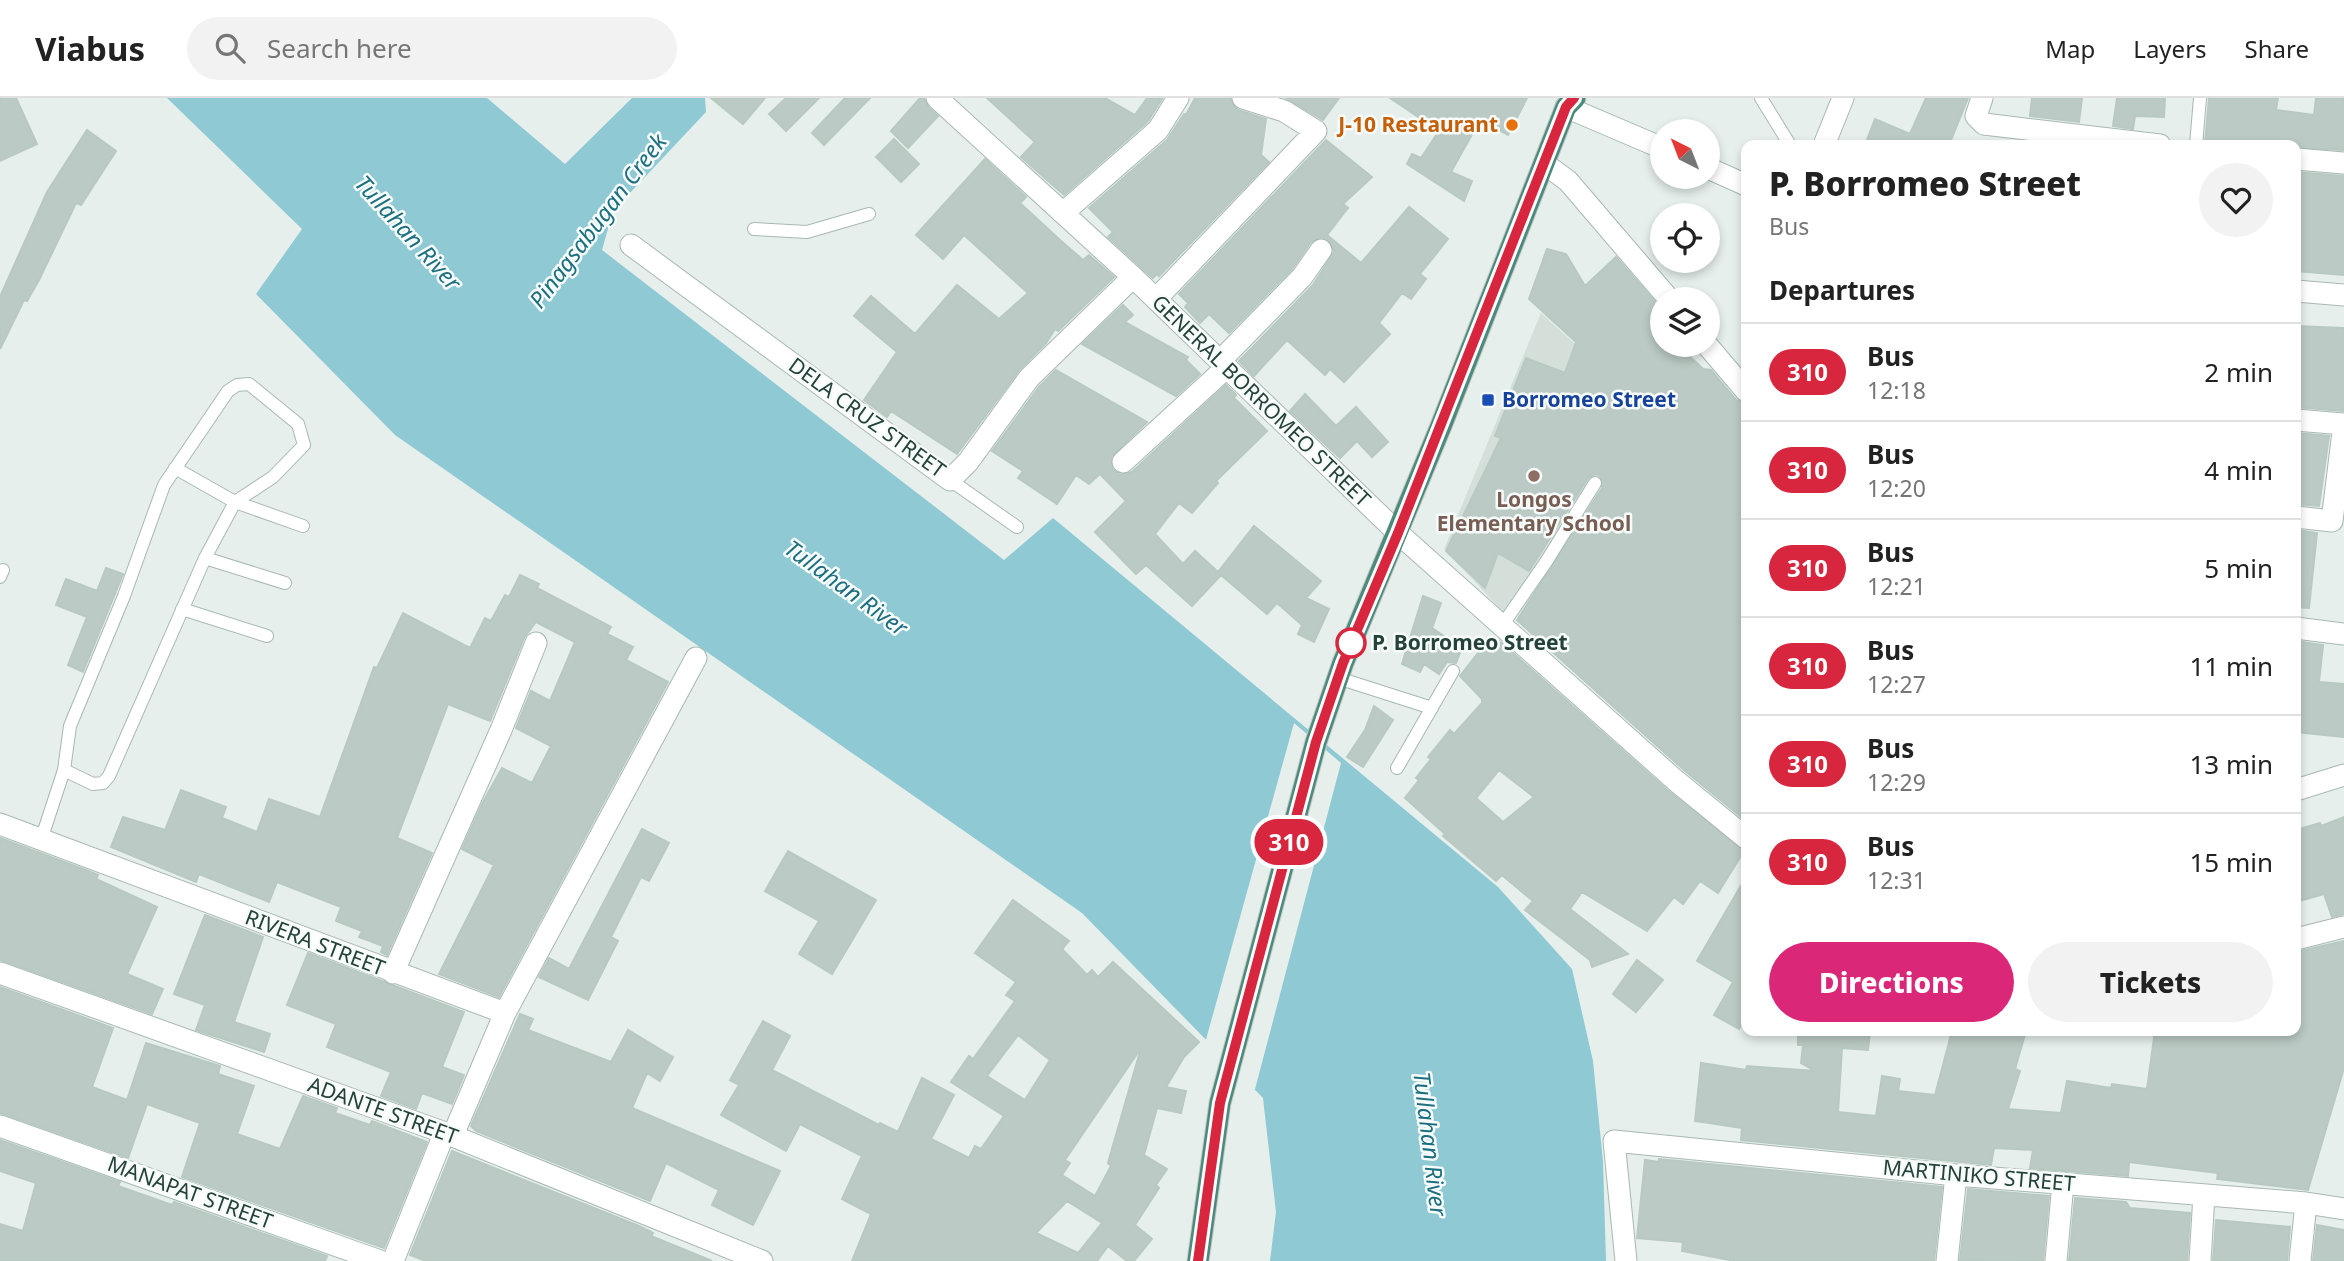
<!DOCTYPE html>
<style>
:root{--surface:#fff;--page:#f2f2f2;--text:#222;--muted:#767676;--line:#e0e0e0;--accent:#db2777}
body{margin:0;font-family:"Noto Sans",sans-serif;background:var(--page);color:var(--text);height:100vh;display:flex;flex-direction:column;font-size:26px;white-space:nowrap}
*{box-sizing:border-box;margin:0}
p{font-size:23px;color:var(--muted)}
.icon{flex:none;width:38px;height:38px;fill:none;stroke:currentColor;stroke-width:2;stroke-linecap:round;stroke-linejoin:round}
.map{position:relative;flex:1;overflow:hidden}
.side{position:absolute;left:1741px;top:42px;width:560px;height:896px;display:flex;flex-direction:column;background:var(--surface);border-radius:14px;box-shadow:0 4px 10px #0003}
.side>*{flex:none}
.badge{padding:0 14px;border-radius:23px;font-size:24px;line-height:46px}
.needle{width:46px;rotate:318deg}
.tools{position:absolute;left:1650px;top:21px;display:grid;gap:14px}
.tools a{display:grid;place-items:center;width:70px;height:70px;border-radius:50%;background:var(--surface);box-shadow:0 4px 10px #0003;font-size:35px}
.map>.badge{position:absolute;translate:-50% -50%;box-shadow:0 0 0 4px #fff}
h2{padding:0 28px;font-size:26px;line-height:63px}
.round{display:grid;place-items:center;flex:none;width:74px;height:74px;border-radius:37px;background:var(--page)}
.summary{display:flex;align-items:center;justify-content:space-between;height:119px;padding:0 28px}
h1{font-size:33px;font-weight:800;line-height:52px}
.action{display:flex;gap:14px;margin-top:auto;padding:14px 28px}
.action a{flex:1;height:80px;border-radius:42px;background:var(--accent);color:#fff;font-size:28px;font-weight:800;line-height:80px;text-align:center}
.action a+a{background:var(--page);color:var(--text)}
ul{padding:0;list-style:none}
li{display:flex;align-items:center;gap:21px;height:98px;padding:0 28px;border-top:2px solid var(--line)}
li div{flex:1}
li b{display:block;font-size:26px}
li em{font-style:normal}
li .badge{min-width:77px;font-weight:700;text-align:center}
header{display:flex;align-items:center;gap:42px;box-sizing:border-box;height:98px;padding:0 35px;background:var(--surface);border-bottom:2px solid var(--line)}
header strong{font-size:33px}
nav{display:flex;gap:38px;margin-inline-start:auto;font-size:24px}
.search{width:490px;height:63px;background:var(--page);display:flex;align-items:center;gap:18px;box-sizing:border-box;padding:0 24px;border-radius:38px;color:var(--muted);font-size:26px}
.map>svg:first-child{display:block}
</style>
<header>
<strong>Viabus</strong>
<div class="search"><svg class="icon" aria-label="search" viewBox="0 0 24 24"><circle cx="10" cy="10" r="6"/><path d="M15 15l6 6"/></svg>Search here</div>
<nav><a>Map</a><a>Layers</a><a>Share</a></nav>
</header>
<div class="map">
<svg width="2344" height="1163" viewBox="0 0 2344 1163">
<rect width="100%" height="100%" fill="#e6efeb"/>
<path fill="#d4dfda" d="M1541,215L1641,306L1506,517L1444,451Z"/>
<path fill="#8ec9d4" d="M167,0H487L565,66L632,0H705L706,14L613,113L602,152L1004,462L1053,420L1498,789L1572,871L1593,963L1603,1064L1606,1163H1270L1276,1114L1263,1000L1082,815L395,337L256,196L302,131Z"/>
<path fill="#e6efeb" d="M1294,625L1341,665L1254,995L1205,945Z"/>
<path fill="#bbcac4" stroke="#b8c9c2" stroke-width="2" fill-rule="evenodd" d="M0,0H16L37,46L0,63Z
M711,0H765L743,26Z
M786,0H819L786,33L769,16Z
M845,0H870L824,47L812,35Z
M920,0H924L928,9L938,18L908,50L891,33Z
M987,0H1105L1135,17L1147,0L1162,1L1148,23L1064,97L1021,59L1035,44Z
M1195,0H1230L1238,12L1266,21L1261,57L1269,64L1159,178L1157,176L1153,180L1108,139L1113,134L1089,110L1167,42L1184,16L1186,17Z
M1286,0H1339L1323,22Z
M1390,0H1527L1508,37L1480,22L1451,74L1472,83L1464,103L1407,66L1412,56L1421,60L1439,33Z
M1926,0H1968L1949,47H1865L1875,21L1910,36Z
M2032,0H2082L2079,24L2030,18Z
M2117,0H2165L2164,19L2135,18L2133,31L2113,28Z
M2209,0H2278L2276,12L2314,17L2316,0H2344V52L2205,45Z
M87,32L116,53L81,107L76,105L39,182L27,203L24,202L0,251V199L47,94Z
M894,41L919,66L901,84L876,59Z
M1326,42L1372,79L1343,106L1348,110L1327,137L1361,165L1409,109L1448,141L1420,176L1426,181L1411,201L1402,195L1379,225L1390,236L1344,284L1330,271L1325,277L1287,242L1254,278L1239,263L1313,187L1334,154L1329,142L1321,139L1311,144L1292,171L1229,235L1209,216L1200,225L1185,209L1188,205L1179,196Z
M985,61L1026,99L1020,105L1060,142L1083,162L1089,157L1114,179L1058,233L1055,231L1046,245L1020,271L957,356L891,313L887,319L864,302L897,254L854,218L871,198L915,236L957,187L999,221L1028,195L964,137L943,161L916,137Z
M2296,74L2344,78V177L2296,173Z
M1547,151L1566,156L1585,188L1616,159L1662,212V247H1678L1703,271L1711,272L1736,302L1746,306V723L1684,672L1517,522L1602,390L1600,378L1595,376L1588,380L1529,473L1498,455L1485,490L1446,453L1501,340L1495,338L1526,260L1565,275L1576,244L1529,201Z
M1123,207L1133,217L1125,224L1188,259L1186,262L1200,276L1176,298L1082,246Z
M2296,228L2344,230V313L2296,309Z
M1056,272L1147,324L1111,359L1113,372L1120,377L1132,374L1226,287L1236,297L1234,300L1267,333L1216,383L1218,385L1192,415L1179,405L1155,436L1183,466L1195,453L1218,474L1254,428L1321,483L1306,500L1329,511L1314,544L1298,536L1302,527L1277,505L1267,516L1221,477L1192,508L1146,467L1136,476L1095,434L1126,403L1100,376L1089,386L1076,377L1057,406L1018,380L1023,373L992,353L1039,289Z
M1305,296L1336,328L1356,309L1388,344L1372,359L1357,343L1340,360L1290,313Z
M2296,335L2329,338L2319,408L2296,406Z
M2296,432L2317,435L2309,510L2296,509Z
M106,470L123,476L83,574L68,567L87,519L56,507L66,481L97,493Z
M520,477L539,486L537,490L611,529L607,536L633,549L626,562L668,584L499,899L439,876L494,767L462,751L483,704L502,670L532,685L551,648L516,630L531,593L550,603L575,544L536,524L524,540L490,623L448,606L397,740L432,755L387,857L381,854L383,848L359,839L362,833L336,823L341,809L277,784L269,804L199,776L196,784L111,749L123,719L165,732L181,692L226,709L222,720L257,734L269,701L320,719L374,569L377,570L403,515L470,550L485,520L491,523L505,497L509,499Z
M1423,498L1441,505L1432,530L1462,550L1456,565L1447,564L1439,576L1424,566L1420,574L1402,566Z
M1496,540L1667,692L1744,753L1718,795L1700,783L1683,806L1674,799L1647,833L1582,794L1570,811L1628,856L1592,869L1590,862L1525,812L1533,803L1502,777L1496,783L1443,738L1445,736L1405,700L1419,682L1416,680L1431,661L1428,659L1450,632L1454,636L1482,605V601L1460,578L1486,545L1489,547ZM1499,672L1534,699L1503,724L1476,700Z
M2296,543L2323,547L2319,584L2344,586V639L2296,634Z
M1374,608L1393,622L1363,669L1347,659L1365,632Z
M2344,719V816L2332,819L2324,796L2296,804V732L2320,725L2321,728Z
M642,731L669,745L649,783L641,779L611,839L618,843L588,902L539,879L549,860L569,871Z
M0,740L91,774L98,777L96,781L157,809L127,876L163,891L152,916L0,862Z
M788,753L876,802L832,876L799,856L819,823L765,793Z
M1746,779V918L1739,931L1714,917L1733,884L1697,863Z
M1013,802L1069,843L1062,851L1087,877L1092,872L1098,879L1113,864L1199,944L1184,959L1166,989L1186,993L1181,1015L1157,1010L1144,1057L1167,1071L1156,1087L1159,1090L1135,1127L1152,1141L1134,1163H1127L1108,1148L1097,1163H852L871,1116L842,1101L862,1058L800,1026L786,1053L721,1017L739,987L730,982L763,923L790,938L772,972L879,1027L880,1025L898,1034L922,980L954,997L931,1041L969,1060L975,1048L981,1051L1004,1018L951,984L969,958L973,961L1015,903L1006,897L1016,884L975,855ZM1018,937L1050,962L1025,1002L987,978ZM1141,950L1108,1065L1111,1068L1095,1098L1062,1077L1070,1065L1065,1062ZM1067,1103L1102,1125L1078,1155L1036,1135Z
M205,817L263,839L234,924L270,936L264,954L196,932L205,907L174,896Z
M2344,843V970L2308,1092L2217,1081L2218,1075L2129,1064L2128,1078L2030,1070L2033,1052L1994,1050L1991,1067L1741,1042L1742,1030L1695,1023L1701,965L1746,972L1747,968L1815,973L1801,965L1803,947H1798V933H1870L1868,952L1842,950L1838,1014L1876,1018L1882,978L1900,981L1898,993L1935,997L1952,933H2026L2015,971L2020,973L2008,1011L2061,1015L2067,983L2111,990L2112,986L2147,991L2155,933H2296V854Z
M308,855L464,914L442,969L464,977L452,1006L422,995L416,1011L381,998L391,974L327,949L336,926L287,907Z
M1637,862L1663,882L1636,914L1613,896Z
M0,889L113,930L92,989L127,1002L146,945L220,968L218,976L254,988L237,1036L280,1051L303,998L337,1010L335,1015L370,1027L372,1023L427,1044L384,1150L182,1079L200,1025L147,1006L128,1060L0,1015Z
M520,916L533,921L528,932L611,964L628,932L673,959L660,983L647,975L632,1010L780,1073L753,1127L712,1107L719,1092L666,1065L650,1103L476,1033L471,1028Z
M0,1042L120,1084L118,1088L172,1107L174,1104L327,1158L325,1163H0V1126L23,1133L36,1085L0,1073Z
M452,1053L639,1128L653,1135L651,1138L712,1163H426L410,1157Z
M1659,1061L1942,1089L1934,1163H1735L1682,1153L1683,1144L1637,1140L1645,1062L1659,1064Z
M1968,1091L2049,1098L2043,1163L1960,1162Z
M2075,1100L2126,1104L2130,1110L2190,1115L2187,1163H2069Z
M2216,1122L2290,1129L2287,1163H2213Z
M2317,1127L2344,1132V1163H2313Z"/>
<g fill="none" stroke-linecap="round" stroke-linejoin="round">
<g stroke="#a8b8b2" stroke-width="14">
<path id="service" d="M1761,0L1790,47
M2196,47L2200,0
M754,131L807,134L869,116
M175,370L235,404L303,428
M950,382L1017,429
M205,460L285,485
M0,479L3,472
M182,511L267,538
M1501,529L1546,464L1595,385
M1338,580L1432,610
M1397,670L1453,573
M41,742L64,672L93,686L103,685L109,678L205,460L235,404L273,379L304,347L298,326L249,286L237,287L228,293L164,387L124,498L70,628L64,672"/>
</g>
<g stroke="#a8b8b2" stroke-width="23">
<path id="minor" d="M1982,0L1976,18L1984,26L2160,47
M1824,47L1843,0
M2296,61L2344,65
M1545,66L1568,83L1669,201
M1063,115L1158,32L1178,0
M631,147L950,382L968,364L1029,280L1133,179
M1156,201L1316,33L1284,13L1243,0
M1707,247L1746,293
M1220,263L1302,179L1321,152
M2296,322L2344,326
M1123,364L1227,269
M2296,419L2332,423L2344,326
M1398,435L1675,682L1746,740
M2296,530L2344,536
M2296,692L2344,677
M0,726L505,915
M2296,841L2344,829
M0,875L448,1036L762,1163
M393,875L501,632L536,545
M393,1163L442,1041L456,1030L505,915L696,560
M1626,1163L1614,1043L1956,1077L2306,1105L2344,1111
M1947,1163L1956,1077
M2056,1163L2063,1085
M2200,1163L2204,1097
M2300,1163L2306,1105"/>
</g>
<g stroke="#a8b8b2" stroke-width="23">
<path id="tertiary" d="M937,0L1133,179L1398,435
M1566,9L1662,50
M1708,70L1746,87
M2296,193L2344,197"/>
</g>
<g stroke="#a4bbb3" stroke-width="23">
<path id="secondary" d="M0,1028L380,1163"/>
</g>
<g stroke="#c2cac8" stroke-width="23">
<path id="trunk" d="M1198,1163L1220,1005L1316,644L1343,565L1441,328L1566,9L1575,0"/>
</g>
<use href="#service" stroke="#fff" stroke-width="12"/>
<use href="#minor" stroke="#fff" stroke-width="21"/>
<use href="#tertiary" stroke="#fff" stroke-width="21"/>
<use href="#secondary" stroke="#fff" stroke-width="21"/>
<use href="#trunk" stroke="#4c8a7c" stroke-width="21"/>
</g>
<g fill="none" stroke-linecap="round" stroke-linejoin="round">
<g stroke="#fff" stroke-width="16">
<path id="line" d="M1198,1163L1220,1005L1316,644L1343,565L1398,435L1566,9L1574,0"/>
</g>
<use href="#line" stroke="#d7263d" stroke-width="10"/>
</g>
<circle fill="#e8710a" stroke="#f7fbf9" stroke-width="2.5" cx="1512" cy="27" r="7"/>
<rect fill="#1a4fb4" stroke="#f7fbf9" stroke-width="2.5" x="1481" y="295" width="14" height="14" rx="3.5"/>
<circle fill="#8d6e63" stroke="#f7fbf9" stroke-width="2.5" cx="1534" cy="378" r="7"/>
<circle fill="#fff" stroke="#d7263d" stroke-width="3.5" cx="1351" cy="545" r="14"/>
<g text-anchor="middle" stroke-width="5" stroke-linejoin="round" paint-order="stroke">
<g font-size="21" font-weight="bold" fill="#c56008" stroke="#f7fbf9" text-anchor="end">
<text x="1498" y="34">J-10 Restaurant</text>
</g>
<g font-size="21" font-weight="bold" fill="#164399" stroke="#f7fbf9" text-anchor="start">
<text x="1502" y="309">Borromeo Street</text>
</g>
<g font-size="21" fill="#24423a" stroke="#f7fbf9">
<text transform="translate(1261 303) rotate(44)" y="7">GENERAL BORROMEO STREET</text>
<text transform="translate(867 320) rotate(36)" y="7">DELA CRUZ STREET</text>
<text transform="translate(315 845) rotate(21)" y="7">RIVERA STREET</text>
<text transform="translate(383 1013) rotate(20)" y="7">ADANTE STREET</text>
<text transform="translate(1979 1078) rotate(5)" y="7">MARTINIKO STREET</text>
<text transform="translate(190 1095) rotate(20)" y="7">MANAPAT STREET</text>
</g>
<g font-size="21" font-weight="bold" fill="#785e54" stroke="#f7fbf9">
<text x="1534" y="409">Longos<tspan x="1534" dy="24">Elementary School</tspan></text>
</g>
<g font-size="21" font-weight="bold" fill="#24423a" stroke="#f7fbf9" text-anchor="start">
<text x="1372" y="552">P. Borromeo Street</text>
</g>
<g font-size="23" font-style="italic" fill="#1c6f80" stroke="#f7fbf9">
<text transform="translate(598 123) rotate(-53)" y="8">Pinagsabugan Creek</text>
<text transform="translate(408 135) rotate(48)" y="8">Tullahan River</text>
<text transform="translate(846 490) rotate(36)" y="8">Tullahan River</text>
<text transform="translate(1430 1046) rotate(83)" y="8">Tullahan River</text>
</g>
</g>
</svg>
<div class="tools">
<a><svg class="needle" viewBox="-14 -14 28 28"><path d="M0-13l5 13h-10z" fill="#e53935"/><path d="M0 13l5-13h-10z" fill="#767676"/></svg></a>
<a><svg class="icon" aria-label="locate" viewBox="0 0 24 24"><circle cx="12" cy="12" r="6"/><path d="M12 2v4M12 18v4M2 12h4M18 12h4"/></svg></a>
<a><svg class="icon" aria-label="layers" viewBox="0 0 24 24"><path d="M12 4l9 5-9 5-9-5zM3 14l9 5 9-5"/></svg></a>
</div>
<b class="badge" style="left:1289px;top:744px;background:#d7263d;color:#fff">310</b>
<section class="side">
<div class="summary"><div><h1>P. Borromeo Street</h1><p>Bus</p></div><a class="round"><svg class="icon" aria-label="heart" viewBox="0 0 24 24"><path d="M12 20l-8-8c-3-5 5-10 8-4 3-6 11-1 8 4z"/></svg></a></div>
<h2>Departures</h2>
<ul>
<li><span class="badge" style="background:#d7263d;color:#fff">310</span><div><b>Bus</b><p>12:18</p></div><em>2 min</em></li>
<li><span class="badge" style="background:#d7263d;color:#fff">310</span><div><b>Bus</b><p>12:20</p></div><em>4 min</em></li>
<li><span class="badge" style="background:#d7263d;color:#fff">310</span><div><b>Bus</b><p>12:21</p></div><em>5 min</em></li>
<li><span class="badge" style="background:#d7263d;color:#fff">310</span><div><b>Bus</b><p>12:27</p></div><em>11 min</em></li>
<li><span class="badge" style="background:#d7263d;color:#fff">310</span><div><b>Bus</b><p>12:29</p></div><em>13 min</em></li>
<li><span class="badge" style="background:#d7263d;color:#fff">310</span><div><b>Bus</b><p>12:31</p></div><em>15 min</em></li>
</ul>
<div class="action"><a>Directions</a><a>Tickets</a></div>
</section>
</div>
